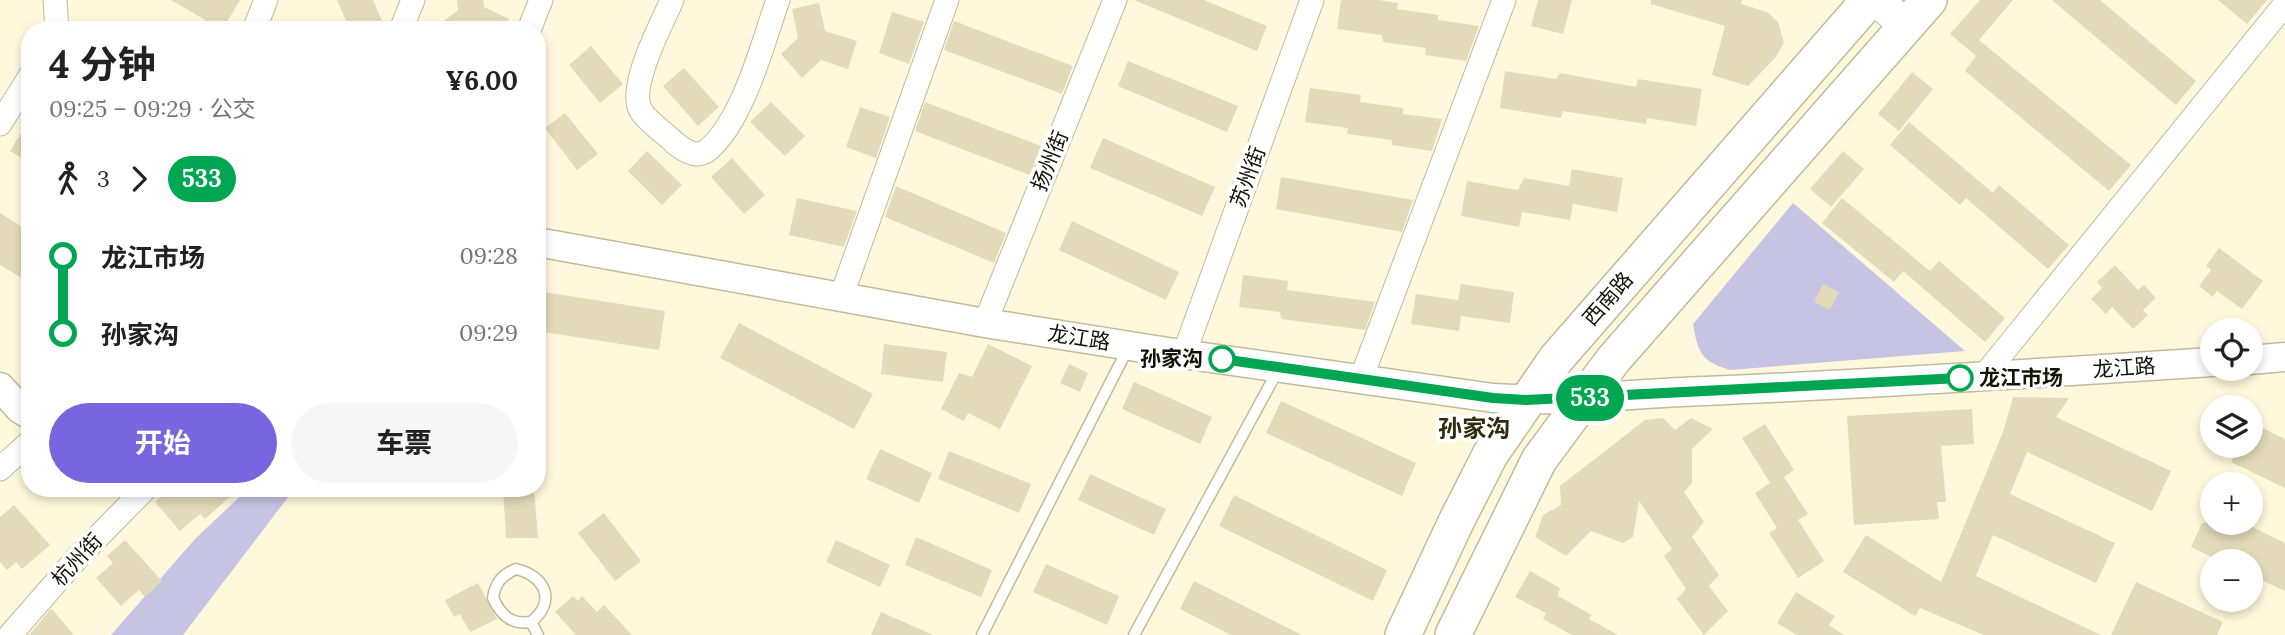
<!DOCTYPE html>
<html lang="zh">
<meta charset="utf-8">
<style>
:root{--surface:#fff;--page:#f6f6f6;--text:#222;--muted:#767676;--accent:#7865e0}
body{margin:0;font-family:Lora,"Noto Sans SC",serif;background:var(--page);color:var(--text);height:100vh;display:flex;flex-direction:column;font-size:26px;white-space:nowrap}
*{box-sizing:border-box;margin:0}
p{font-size:23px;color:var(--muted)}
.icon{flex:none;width:38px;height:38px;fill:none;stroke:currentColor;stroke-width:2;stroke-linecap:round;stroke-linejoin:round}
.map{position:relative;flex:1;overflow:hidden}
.panel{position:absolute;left:21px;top:21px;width:525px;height:476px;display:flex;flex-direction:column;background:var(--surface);border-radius:28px;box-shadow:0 4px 10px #0003}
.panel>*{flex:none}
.badge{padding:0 14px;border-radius:23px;font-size:24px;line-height:46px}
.fabs{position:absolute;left:2200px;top:318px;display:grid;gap:14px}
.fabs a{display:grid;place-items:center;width:63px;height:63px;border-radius:50%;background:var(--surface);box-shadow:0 4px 10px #0003;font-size:35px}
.map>.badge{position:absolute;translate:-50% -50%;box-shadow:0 0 0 4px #fff}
.legs{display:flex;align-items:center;gap:10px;height:77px;padding:0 28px;font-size:23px}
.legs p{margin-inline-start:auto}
.head{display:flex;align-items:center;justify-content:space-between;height:119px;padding:0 28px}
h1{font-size:38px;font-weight:700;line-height:52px}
.action{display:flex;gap:14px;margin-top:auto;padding:14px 28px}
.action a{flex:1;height:80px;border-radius:42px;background:var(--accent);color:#fff;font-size:28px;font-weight:700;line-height:80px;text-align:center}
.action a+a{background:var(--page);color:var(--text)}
ul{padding:0 28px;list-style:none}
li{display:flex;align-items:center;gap:24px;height:77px;font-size:26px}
li i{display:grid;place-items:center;width:10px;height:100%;margin:0 9px;background:currentColor}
li i::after{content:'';width:18px;height:18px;margin:-9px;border:5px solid;border-radius:50%;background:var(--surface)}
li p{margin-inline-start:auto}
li:first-child i{background:linear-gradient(#0000 50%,currentColor 0)}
li:last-child i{background:linear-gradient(currentColor 50%,#0000 0)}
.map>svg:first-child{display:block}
</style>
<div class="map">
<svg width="2285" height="635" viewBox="0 0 2285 635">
<rect width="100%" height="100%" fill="#fff8dd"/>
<path fill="#c5c4e2" d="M1793,203L1965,351L1730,370C1701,361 1698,353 1693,324Z
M249,488H295L183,635H111L195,539Z"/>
<path fill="#e3dab9" d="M171,0H240L222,30Z
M337,0H373L386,30H350Z
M457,0H483L484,7L509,19L504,30H432L458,10Z
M1134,0H1204L1267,26L1257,51Z
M1341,0H1378L1398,3L1397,9L1438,15V20L1479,26L1466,61L1425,55L1426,48L1383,42L1382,35L1337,29Z
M1538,0H1572L1563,34L1531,26Z
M1651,0H1742L1741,4L1767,12L1778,22L1784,43L1775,58L1748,86L1712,75L1725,26L1651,4Z
M1980,0H2013L1979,40L2131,165L2109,191L1965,71L1976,56L1950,34Z
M2052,0H2100L2196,81L2176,105Z
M2218,0H2267L2247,24Z
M819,3L825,31L857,41L848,69L821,60L802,78L781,54L798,38L792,9Z
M892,12L924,22L909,64L879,53Z
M954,21L1073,66L1062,94L944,50Z
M591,46L623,84L600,103L569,65Z
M1128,61L1238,106L1227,132L1118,86Z
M684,68L719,107L698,126L663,86Z
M1505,71L1556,79L1560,73L1636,87L1638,79L1702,89L1696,126L1647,118L1646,124L1563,111L1561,118L1500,108Z
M1912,72L1933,89L1899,131L1878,114Z
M1310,88L1361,95L1360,102L1403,108V114L1442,119L1432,151L1392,145V140L1347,134L1348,128L1305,122Z
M771,102L805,136L785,156L750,122Z
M925,102L1041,146L1030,175L915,131Z
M860,107L890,117L876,158L846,147Z
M565,113L598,154L577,170L545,128Z
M30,118V163L10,151Z
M1909,122L1993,193L1999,185L2069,245L2048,269L1966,198L1960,205L1890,145Z
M1103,138L1215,187L1202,216L1090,168Z
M647,151L682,185L662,205L628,171Z
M1843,151L1864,169L1831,207L1810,189Z
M732,158L765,195L744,214L711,177Z
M1572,169L1623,178L1617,212L1573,204L1570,220L1522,212L1519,227L1461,216L1467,181L1518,190L1524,178L1569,186Z
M1281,177L1413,200L1402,232L1276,209Z
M896,186L1006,233L994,263L885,217Z
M797,198L857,211L844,247L789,235Z
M1842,198L1930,271L1939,261L2005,318L1985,342L1903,271L1894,282L1822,223Z
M0,213L30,232V283L0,265Z
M1072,221L1179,272L1166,300L1059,250Z
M2219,248L2263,281L2242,309L2217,291L2213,297L2199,286L2211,270L2206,266Z
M2115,265L2138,290L2144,285L2156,298L2143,310L2148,315L2133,329L2112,307L2106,314L2091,299L2102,288L2097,282Z
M1243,275L1288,281L1287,290L1375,302L1365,330L1281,319L1280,312L1239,307Z
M1461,284L1514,292L1510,323L1461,316L1459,331L1411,324L1416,294L1458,300Z
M1823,284L1839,292L1830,310L1814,302Z
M537,291L665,311L659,350L537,331Z
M739,323L873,394L854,429L720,358Z
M884,344L947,352L943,382L881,374Z
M988,344L1032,366L1000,429L968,413L964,421L941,409L959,373L972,377Z
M1069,364L1088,373L1080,392L1060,383Z
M1134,382L1212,417L1200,444L1122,409Z
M2013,397L2069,398L2056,417L2171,471L2152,511L2027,452L2010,494L2115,543L2096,583L1993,535L1976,576L2101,635H1984L1920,608L1915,616L1843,572L1866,535L1941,582L2003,432Z
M1281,401L1416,463L1402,496L1266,433Z
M1972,409L1974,444L1941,446L1946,502H1937L1939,519L1854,525L1847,416Z
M1663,418L1675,430L1691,418L1713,429L1692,449V483L1684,492L1704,522L1692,537L1719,575L1709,586L1728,611L1704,635L1677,599L1686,589L1664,556L1672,549L1639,501L1633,537L1623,543L1591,531L1566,556L1535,537L1543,515L1561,505L1560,486L1645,420Z
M2250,422L2285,439V488L2231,462L2239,446H2250Z
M1765,424L1794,470L1784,477L1808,514L1798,520L1824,561L1798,578L1769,533L1777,528L1755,493L1770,483L1742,438Z
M880,449L932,473L919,503L866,479Z
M949,451L1031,484L1019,513L938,479Z
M1090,474L1166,509L1154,535L1078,500Z
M171,488H224L231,496L205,519L200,514L180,531L155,502Z
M503,488H534L538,538H506Z
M1234,495L1387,570L1373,601L1219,526Z
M14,505L50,545L22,569L16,562L7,570L0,562V517Z
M604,513L641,561L615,581L578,533Z
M2202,523H2244L2285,543V591L2250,575V562H2222L2191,547Z
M916,537L992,570L981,597L905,565Z
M125,540L162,581L145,597L139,590L121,606L96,578L113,563L107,556Z
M836,540L890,565L880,587L826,562Z
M1046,564L1119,596L1107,625L1033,592Z
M1530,571L1560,588L1558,596L1592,615L1589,619L1618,635H1572L1543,619L1546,613L1515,597Z
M1194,581L1302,635H1231L1180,609Z
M2136,582L2223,622L2217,635H2111Z
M478,583L497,619L470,632L460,614L454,617L445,600Z
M1796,592L1835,616L1829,625L1844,635H1797L1777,623Z
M573,596L578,601L582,596L597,612L604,605L632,635H576L555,612Z
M52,609L74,635H29L49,611Z
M881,612L933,635H871Z"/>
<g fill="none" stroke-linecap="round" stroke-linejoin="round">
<g stroke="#c2ba99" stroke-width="13">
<path id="service" d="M516,569C545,576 557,601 531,622C512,625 501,616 493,598C495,583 502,575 516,569Z
M531,622L538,635
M982,635L1128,348
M1134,635L1278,370"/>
</g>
<g stroke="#c2ba99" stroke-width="25">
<path id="minor" d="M55,0L57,30
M672,0C662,24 627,87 641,111C647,121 667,135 676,144C686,152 698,159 709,149C744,118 762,45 778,0
M254,30L266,0
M401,30L413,0
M529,30L541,0
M0,124L30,76
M841,297L947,0
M985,323L1115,0
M1184,354L1312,0
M1983,377L2285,4
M1361,379L1504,0
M0,469L30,442
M10,635L79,556L146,488"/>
</g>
<g stroke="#c2ba99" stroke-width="31">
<path id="tertiary" d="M537,242L985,323L1168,352L1493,398C1564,403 1634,393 1705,391C1874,384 2043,373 2212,362
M2250,360L2285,357
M0,387L20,409L30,415"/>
</g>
<g stroke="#c2ba99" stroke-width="34">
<path id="secondary" d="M1877,0L1906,26"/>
</g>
<g stroke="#c2ba99" stroke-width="38">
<path id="primary" d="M1403,635L1456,522L1490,455L1556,359L1869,0
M1453,635L1539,460L1613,360L1929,0"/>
</g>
<use href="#service" stroke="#fff" stroke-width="10"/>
<use href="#minor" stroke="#fff" stroke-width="23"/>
<use href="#tertiary" stroke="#fff" stroke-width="28"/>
<use href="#secondary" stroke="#fff" stroke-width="32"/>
<use href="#primary" stroke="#fff" stroke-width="35"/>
</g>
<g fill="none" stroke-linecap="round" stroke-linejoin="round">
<g stroke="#fff" stroke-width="16">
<path id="line-1" d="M1222,359L1493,398L1526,400L1960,378"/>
</g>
<use href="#line-1" stroke="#00a651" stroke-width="10"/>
</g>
<g fill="#fff" stroke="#00a651" stroke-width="3.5">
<circle cx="1222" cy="359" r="12"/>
<circle cx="1960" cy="378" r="12"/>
</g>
<g text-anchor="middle" stroke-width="7" stroke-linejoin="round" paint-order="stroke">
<g font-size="21" fill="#151206" stroke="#fff">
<text transform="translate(1050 161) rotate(-68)" y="7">扬州街</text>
<text transform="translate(1248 177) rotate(-70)" y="7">苏州街</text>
<text transform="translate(1608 299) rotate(-49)" y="7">西南路</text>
<text transform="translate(1079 338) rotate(9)" y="7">龙江路</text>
<text transform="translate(2124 368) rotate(-4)" y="7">龙江路</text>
<text transform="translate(77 560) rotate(-47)" y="7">杭州街</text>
</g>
<g font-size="21" font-weight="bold" fill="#151206" stroke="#fff" text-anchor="end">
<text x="1203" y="366">孙家沟</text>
<text x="1979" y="385" text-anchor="start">龙江市场</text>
</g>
<g font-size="24" font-weight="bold" fill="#322b0e" stroke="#fff">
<text x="1474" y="437">孙家沟</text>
</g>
</g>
</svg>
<div class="fabs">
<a><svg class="icon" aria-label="locate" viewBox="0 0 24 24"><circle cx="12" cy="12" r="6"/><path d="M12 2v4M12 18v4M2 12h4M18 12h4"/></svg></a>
<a><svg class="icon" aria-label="layers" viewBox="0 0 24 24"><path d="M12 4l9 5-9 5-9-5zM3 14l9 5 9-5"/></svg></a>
<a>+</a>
<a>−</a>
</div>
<b class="badge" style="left:1590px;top:398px;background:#00a651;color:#fff">533</b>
<section class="panel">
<div class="head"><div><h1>4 分钟</h1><p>09:25 – 09:29 · 公交</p></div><b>¥6.00</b></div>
<div class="legs"><svg class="icon" aria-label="walk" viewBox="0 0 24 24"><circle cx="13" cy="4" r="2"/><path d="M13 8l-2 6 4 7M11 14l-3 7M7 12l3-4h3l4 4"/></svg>3<svg class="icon" aria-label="forward" viewBox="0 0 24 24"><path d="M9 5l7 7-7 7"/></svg><b class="badge" style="background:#00a651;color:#fff">533</b></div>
<ul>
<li><i style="color:#00a651"></i><b>龙江市场</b><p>09:28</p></li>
<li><i style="color:#00a651"></i><b>孙家沟</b><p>09:29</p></li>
</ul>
<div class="action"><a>开始</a><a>车票</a></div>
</section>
</div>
